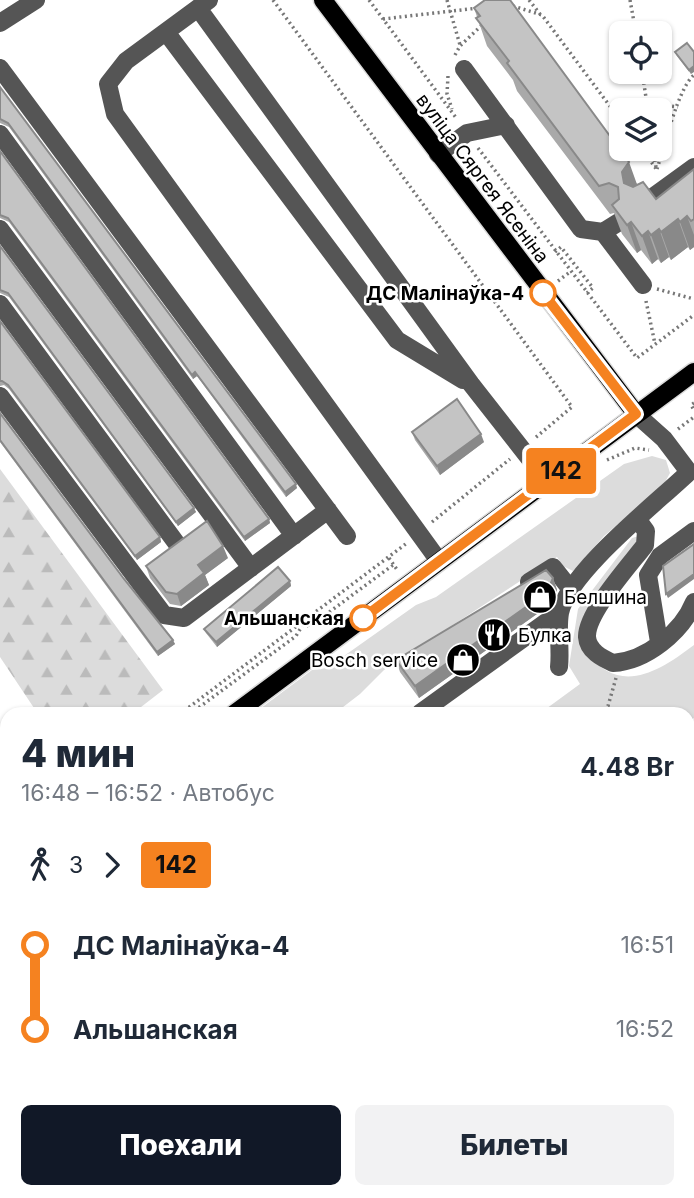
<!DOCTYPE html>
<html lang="ru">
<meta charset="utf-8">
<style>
:root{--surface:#fff;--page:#f2f2f3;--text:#1f2937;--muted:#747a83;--accent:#111827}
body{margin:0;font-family:Inter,sans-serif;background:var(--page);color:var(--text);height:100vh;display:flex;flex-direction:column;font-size:26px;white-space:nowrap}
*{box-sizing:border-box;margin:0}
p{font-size:23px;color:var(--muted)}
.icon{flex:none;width:38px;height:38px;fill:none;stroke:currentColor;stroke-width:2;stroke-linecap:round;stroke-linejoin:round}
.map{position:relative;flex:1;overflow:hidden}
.drawer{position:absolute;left:0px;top:707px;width:695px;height:492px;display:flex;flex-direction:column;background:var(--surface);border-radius:21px 21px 0 0;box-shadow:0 2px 5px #0004}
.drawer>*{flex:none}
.badge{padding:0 14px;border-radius:5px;font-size:24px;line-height:46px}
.buttons{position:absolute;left:609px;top:21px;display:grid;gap:14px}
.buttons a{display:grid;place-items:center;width:63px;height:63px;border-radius:10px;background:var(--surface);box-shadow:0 2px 5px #0004;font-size:35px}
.map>.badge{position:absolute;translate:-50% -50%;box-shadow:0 0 0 4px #fff}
.legs{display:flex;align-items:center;gap:10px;height:77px;padding:0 21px;font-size:23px}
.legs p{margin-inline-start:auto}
.headline{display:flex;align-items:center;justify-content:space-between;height:119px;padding:0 21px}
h1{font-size:38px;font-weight:800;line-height:52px}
.cta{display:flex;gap:14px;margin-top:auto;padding:14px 21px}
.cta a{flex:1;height:80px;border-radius:10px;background:var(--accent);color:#fff;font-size:28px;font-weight:800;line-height:80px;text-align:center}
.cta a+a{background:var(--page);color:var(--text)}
ul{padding:0 21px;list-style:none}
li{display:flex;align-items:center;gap:24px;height:84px;font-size:26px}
li i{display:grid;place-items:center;width:10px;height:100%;margin:0 9px;background:currentColor}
li i::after{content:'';width:18px;height:18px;margin:-9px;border:5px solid;border-radius:50%;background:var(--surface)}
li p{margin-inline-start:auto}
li:first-child i{background:linear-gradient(#0000 50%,currentColor 0)}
li:last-child i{background:linear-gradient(currentColor 50%,#0000 0)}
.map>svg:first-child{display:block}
</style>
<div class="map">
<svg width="694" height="1198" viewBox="0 0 694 1198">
<defs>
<pattern id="forest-firs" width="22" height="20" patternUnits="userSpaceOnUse" patternTransform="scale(1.75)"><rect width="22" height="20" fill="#dcdcdc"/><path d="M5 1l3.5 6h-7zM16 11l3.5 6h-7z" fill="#bbb"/></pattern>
</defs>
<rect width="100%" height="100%" fill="#fff"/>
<path fill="#dcdcdc" d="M652,456L666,460L670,473L663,486L604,536L573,571L563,566L557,557L384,670L360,694L334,714H253L312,670L327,668L416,605L436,597L624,464Z
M639,536L640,541L585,651C619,696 657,673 694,645V718L688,722V714H539L580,684L569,666L578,609L632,538Z
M7,899V957L0,963V904Z
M7,1106V1192H60L52,1198H0V1111Z"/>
<path fill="url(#forest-firs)" d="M0,469L163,690L132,714H38L0,657Z
M238,1192H323L315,1198H229Z
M411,1192H500L491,1198H401Z"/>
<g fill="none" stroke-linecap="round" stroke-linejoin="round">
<g stroke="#dbdbdb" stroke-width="21">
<path id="major" d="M323,0L636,414
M234,714L694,372
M0,888L7,883"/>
</g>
<g stroke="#dbdbdb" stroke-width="24">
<path id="highway" d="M688,760L694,755
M688,800L694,796
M95,1198L103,1192
M156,1198L164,1192"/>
</g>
<path stroke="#777" stroke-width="3.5" stroke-dasharray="2 3.5" stroke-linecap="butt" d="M273,0L572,407L535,438
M369,0L457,119
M447,0L460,45
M529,0L540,14
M630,0L636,33
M513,6L542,15L621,121
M383,19L478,8
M455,55L460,46L482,25
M642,72L648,110
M448,76L447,94L452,109
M612,107L646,103L678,107
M478,148L637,358L694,315
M642,149L657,170
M653,149L656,167
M657,169C664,148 678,88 694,75
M555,252L561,247L593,288L587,293
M558,281L570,272
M657,289L694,299
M646,301L655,344
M694,403L691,405L694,410
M678,429L694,417
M607,460L635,448L649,450
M432,522L510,459
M389,558L398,571
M180,714L407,543
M190,714L296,636L305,621L309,627L393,565
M600,714L608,706L616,678
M0,847L7,842
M0,855L7,850
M0,1163L7,1158"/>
<path stroke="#555" stroke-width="18" d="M209,0L126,61L108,84L115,114L439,561
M198,8L471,384L547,481
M0,23L36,0
M166,32L397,340L463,380
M0,68L347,536
M464,69L581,229L603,232L619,222
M0,134L294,536
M438,154L467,133L506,125
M643,204L694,167
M0,229L251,568
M603,232L643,285
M0,304L177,544
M0,396L164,615L184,618L328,510
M638,520L646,531L645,545C630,565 586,613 587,637C588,651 602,658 613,663C646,661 682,632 694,602
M529,582L553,567L572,591
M659,642L648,575L660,556L694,531
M559,667C561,650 557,630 560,613C568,572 658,502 689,472L664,439L636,414
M420,713L560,612
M0,1059L7,1056"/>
<use href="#major" stroke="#000" stroke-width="18"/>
<use href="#highway" stroke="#000" stroke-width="21"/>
</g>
<path fill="#a9a9a9" d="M474,8L638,185L656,199L694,169V247L690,250L688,247L671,260L669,257L661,263L658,259L652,264L641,250L637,253L622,234L614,213L610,214L517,91L513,80L487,46Z
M687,43L691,74L677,56L675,52Z
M0,87L297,488L286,497L197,376L193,379L9,127L0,123Z
M0,151L269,519L270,523L245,541L9,222L0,218Z
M0,246L196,512L178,526L9,297L0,293Z
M0,321L160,537L161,542L137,560L9,389L4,385L0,386Z
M0,413L124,579L175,644L158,656L0,442Z
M412,432L484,442L440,475L415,440Z
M228,558L205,575L209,585L181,606L170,604L150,578L146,566Z
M553,578L557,590L551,604L419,698L400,672L396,660Z
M290,581L291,586L217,647L206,633L204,629Z"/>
<path fill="#898989" d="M694,66V72L691,74L689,70Z
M629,162L639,190L624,183L622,172Z
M687,216L694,235V247L690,250L680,222Z
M678,219L688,247L671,260L661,232Z
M631,222L641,250L637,253L627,225Z
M659,229L669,257L661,263L651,235Z
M648,231L658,259L652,264L642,236Z
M195,372L197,376L193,379L192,375Z
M481,434L484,442L440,475L437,466Z
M296,484L297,488L286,497L285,492Z
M194,508L196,512L178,526L176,522Z
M269,519L270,523L245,541L244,537Z
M160,537L161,542L137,560L135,556Z
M223,546L228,558L205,575L209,585L181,606L177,594L198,565Z
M694,574V579L668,598L666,594Z
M553,578L557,590L551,604L419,698L415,686Z
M290,581L291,586L217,647L216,642Z
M173,640L175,644L158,656L157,652Z"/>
<path fill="#c4c4c4" stroke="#898989" stroke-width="2" d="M485,0H510L629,162L622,172L624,183L633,187L643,182L656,199L694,169V219L691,221L687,216L680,222L678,219L661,232L659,229L651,235L648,231L642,236L631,222L627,225L612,205L619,199L618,187L609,183L599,186L507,63L509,61L476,18L480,16L474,8Z
M687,43L694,52V66L689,70L675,52Z
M0,87L296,484L285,492L195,372L192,375L8,123L0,119Z
M0,151L269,519L244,537L8,218L0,215Z
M0,246L194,508L176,522L8,293L0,290Z
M0,321L160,537L135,556L8,385L2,381H0Z
M457,399L481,434L437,466L412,432Z
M0,413L124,579L173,640L157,652L0,440Z
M207,521L223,546L198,565L204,573L177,594L166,592L146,566Z
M694,544V574L666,594L663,566Z
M278,567L290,581L216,642L204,629Z
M546,570L553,578L547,592L415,686L396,660Z"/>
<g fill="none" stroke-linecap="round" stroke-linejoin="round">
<g stroke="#fff" stroke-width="16">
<path id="line-1" d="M363,618L636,414L543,293"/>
</g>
<use href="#line-1" stroke="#f58220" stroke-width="10"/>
</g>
<defs>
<g id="shop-disc" transform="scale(1.75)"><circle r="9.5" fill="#000" stroke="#fff"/><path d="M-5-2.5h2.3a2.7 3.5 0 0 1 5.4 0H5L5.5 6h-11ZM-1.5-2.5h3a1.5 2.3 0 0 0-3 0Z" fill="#fff"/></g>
<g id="restaurant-disc" transform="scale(1.75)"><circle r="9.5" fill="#000" stroke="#fff"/><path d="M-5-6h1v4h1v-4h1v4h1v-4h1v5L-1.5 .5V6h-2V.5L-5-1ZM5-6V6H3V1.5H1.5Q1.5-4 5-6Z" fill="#fff"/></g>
</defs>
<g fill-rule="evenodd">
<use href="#shop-disc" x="540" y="597"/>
<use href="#restaurant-disc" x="494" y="635"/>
<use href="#shop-disc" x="463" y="660"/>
</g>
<g fill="#fff" stroke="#f58220" stroke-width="3.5">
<circle cx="543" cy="293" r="12"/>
<circle cx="363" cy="618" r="12"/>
</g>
<g text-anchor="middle" stroke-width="5" stroke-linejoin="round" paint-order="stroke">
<g font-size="19" fill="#000" stroke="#fff">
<text transform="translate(483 178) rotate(53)" y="7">вуліца Сяргея Ясеніна</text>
</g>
<g font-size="19" font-weight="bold" fill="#000" stroke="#fff" text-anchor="end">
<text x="524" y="300">ДС Малінаўка-4</text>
<text x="344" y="625">Альшанская</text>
</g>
<g font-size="19" fill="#000" stroke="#fff" text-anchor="start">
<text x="564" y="604">Белшина</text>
<text x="518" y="642">Булка</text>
<text x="438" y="667" text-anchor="end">Bosch service</text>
</g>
</g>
</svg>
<div class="buttons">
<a><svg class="icon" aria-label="locate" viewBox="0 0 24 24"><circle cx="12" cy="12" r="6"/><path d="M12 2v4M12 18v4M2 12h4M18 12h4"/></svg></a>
<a><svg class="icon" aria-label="layers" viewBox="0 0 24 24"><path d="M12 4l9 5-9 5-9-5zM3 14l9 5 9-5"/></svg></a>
</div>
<b class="badge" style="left:561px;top:471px;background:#f58220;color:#111">142</b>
<section class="drawer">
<div class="headline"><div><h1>4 мин</h1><p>16:48 – 16:52 · Автобус</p></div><b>4.48 Br</b></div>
<div class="legs"><svg class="icon" aria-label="walk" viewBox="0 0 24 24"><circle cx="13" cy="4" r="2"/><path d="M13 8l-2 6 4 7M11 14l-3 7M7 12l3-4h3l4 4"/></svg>3<svg class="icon" aria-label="forward" viewBox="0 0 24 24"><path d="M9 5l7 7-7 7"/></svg><b class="badge" style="background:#f58220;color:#111">142</b></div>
<ul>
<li><i style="color:#f58220"></i><b>ДС Малінаўка-4</b><p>16:51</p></li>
<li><i style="color:#f58220"></i><b>Альшанская</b><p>16:52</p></li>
</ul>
<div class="cta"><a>Поехали</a><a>Билеты</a></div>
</section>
</div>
